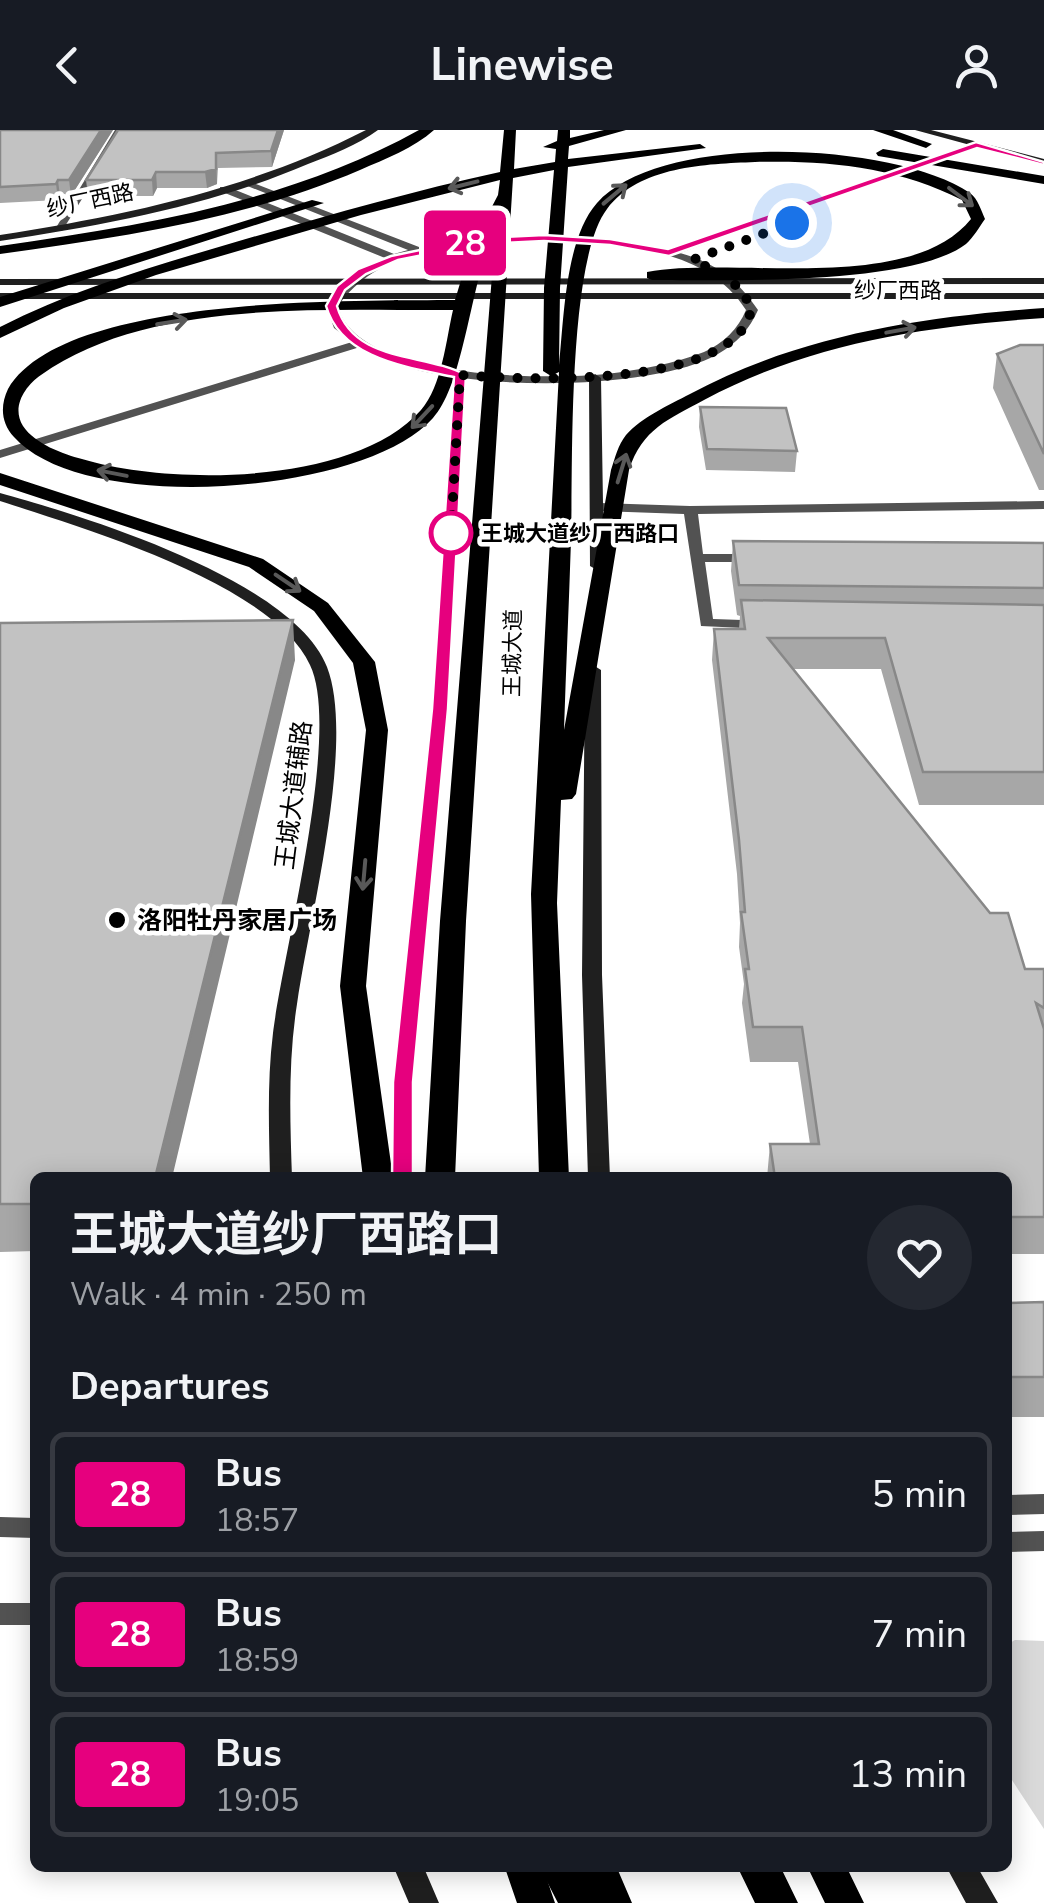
<!DOCTYPE html>
<meta charset="utf-8">
<style>
:root{--surface:#171b24;--page:#242831;--text:#f1f3f6;--muted:#9ea1a6;--line:#363941}
body{margin:0;font-family:"Nunito Sans","Noto Sans SC",sans-serif;background:var(--page);color:var(--text);height:100vh;display:flex;flex-direction:column;font-size:38px;white-space:nowrap}
*{box-sizing:border-box;margin:0}
p{font-size:32px;color:var(--muted)}
.icon{flex:none;width:55px;height:55px;fill:none;stroke:currentColor;stroke-width:2;stroke-linecap:round;stroke-linejoin:round}
.map{position:relative;flex:1;overflow:hidden}
.drawer{position:absolute;left:30px;top:1042px;width:982px;height:700px;display:flex;flex-direction:column;background:var(--surface);border-radius:15px;box-shadow:0 5px 25px #0003}
.drawer>*{flex:none}
.badge{padding:0 20px;border-radius:8px;font-size:35px;line-height:65px}
.you{position:absolute;width:50px;height:50px;margin:-25px;border:8px solid #fff;border-radius:50%;background:#1a73e8;box-shadow:0 0 0 15px #1a73e833}
.map>.badge{position:absolute;translate:-50% -50%;box-shadow:0 0 0 5px #fff}
h2{padding:0 40px;font-size:38px;line-height:90px}
.round{display:grid;place-items:center;flex:none;width:105px;height:105px;border-radius:52px;background:var(--page)}
.summary{display:flex;align-items:center;justify-content:space-between;height:170px;padding:0 40px}
h1{font-size:48px;font-weight:700;line-height:75px}
ul{padding:0;list-style:none}
li{display:flex;align-items:center;gap:30px;height:125px;margin:0 20px 15px;padding:0 20px;border:5px solid var(--line);border-radius:15px}
li div{flex:1}
li b{display:block;font-size:38px}
li em{font-style:normal}
li .badge{min-width:110px;font-weight:700;text-align:center}
header{display:flex;justify-content:space-between;align-items:center;height:130px;padding:0 40px;background:var(--surface);font-size:45px;font-weight:700}
.map>svg:first-child{display:block}
</style>
<header><svg class="icon" aria-label="back" viewBox="0 0 24 24"><path d="M15 5l-7 7 7 7"/></svg>Linewise<svg class="icon" aria-label="person" viewBox="0 0 24 24"><circle cx="12" cy="8" r="4"/><path d="M4 21q1-7 8-7t8 7"/></svg></header>
<div class="map">
<svg width="1044" height="1773" viewBox="0 0 1044 1773">
<rect width="100%" height="100%" fill="#fff"/>
<path fill="#d9d9d9" d="M1015,1510L1044,1511V1699L1008,1644V1514Z"/>
<g fill="none" stroke-linecap="round" stroke-linejoin="round">
<path fill="#525252" fill-rule="evenodd" d="M1044,371V379L698,384L703,424H755L762,428L755,432H705L713,489L770,491V497L765,499L701,496L684,384L600,381L593,377L600,373L690,376Z"/>
<path fill="#525252" fill-rule="evenodd" d="M115,0H125L62,101H54Z"/>
<path fill="#525252" fill-rule="evenodd" d="M973,13L981,15L680,123C716,133 738,150 758,180C749,200 737,213 718,224C649,264 425,264 360,217L0,328V320L352,212L334,198L326,176C343,153 358,139 385,128L220,61V57H228L394,124L408,120L240,53L248,51L419,117L457,111L544,105L630,112L669,119ZM544,111C615,115 704,114 746,180C738,199 724,213 704,222C673,234 639,240 606,244C546,250 355,250 338,176C383,112 472,114 544,111Z
M1044,1364V1384L1008,1385V1365Z
M0,1387L35,1388V1408L0,1407Z
M1044,1401V1421L1008,1422V1402Z
M0,1473H35V1495H0Z"/>
<path fill="#1f1f1f" fill-rule="evenodd" d="M366,0H378C357,15 332,25 308,34C210,76 104,95 0,111V105C127,85 251,59 366,0Z
M915,0H931L1044,29V35Z
M1044,148V154L0,155V149Z
M0,163H1044V169H0Z
M460,241L466,245L448,579L413,952L414,1048H392L393,952L432,579L454,245Z
M595,244L601,248L604,436L597,440L590,436L589,248Z
M0,363C84,386 293,450 327,537C356,612 309,790 297,874C288,931 290,989 292,1048H270C269,1000 267,951 273,903C283,822 342,602 310,535C272,453 82,398 0,371Z
M593,535L601,540L602,845L610,1048H588L582,845L585,540Z
M394,1738H424L439,1773H409Z
M947,1738H978L998,1773H966Z"/>
<path fill="#000" fill-rule="evenodd" d="M505,1738H543L555,1773H517Z
M808,1738H847L864,1773H825Z"/>
<path fill="#000" fill-rule="evenodd" d="M419,0H434C414,18 385,29 360,40C246,89 122,107 0,124V116C145,95 289,72 419,0Z
M504,0H516L514,39L555,32L556,19L543,17L557,11L558,0H570V8L604,0H626L569,16L568,29L700,14L706,18L568,37L560,158L559,235C564,189 565,109 597,73C661,1 894,12 970,63C978,69 981,80 985,89C980,96 973,108 966,114C911,156 723,150 652,150L647,148V142C734,126 910,165 971,89L962,70C898,37 827,30 755,32C706,34 639,36 607,79C567,131 573,339 571,410C569,473 566,537 564,600L611,340C615,328 618,315 626,305C642,287 669,275 690,264C800,205 921,187 1044,178V188C926,196 810,213 704,270C669,289 642,299 629,340L576,664L572,669L561,670L557,773L569,1048H539L531,764L559,242L551,246L543,241L544,158L554,40L513,48L466,791L455,1048H425L440,791L496,96C471,147 465,253 433,288C365,365 84,386 14,307C1,293 0,276 8,259C63,164 356,171 455,170L471,117L498,65L500,50L361,85L156,145L64,178L0,208V197C76,158 158,135 239,111C326,86 412,61 500,42ZM453,180C446,210 442,256 421,280C355,355 171,356 82,329C63,324 35,314 23,296C11,277 25,256 41,245C149,168 325,181 453,180Z
M873,0H893L932,14L926,18Z
M883,19L1044,46V54L878,26L876,23Z
M312,70L324,73L0,177V167Z
M0,343L263,429L328,473L375,532L388,600L366,856L393,1048H363L340,856L366,600L353,533L314,481L249,437L0,355Z
M540,1738H617L632,1773H558Z
M738,1738H781L798,1773H755Z"/>
</g>
<path fill="#a7a7a7" d="M0,0H113L71,66H60L58,70L0,73Z
M284,0L272,37L218,38L217,54L207,58H157L153,66H88L86,50Z
M1044,215V360H1039L993,258L997,224Z
M700,277L797,321L795,342L706,340L699,297Z
M733,411L1044,413V675H919L881,539H793L1025,839H1044V1124H1008V1048H767L770,1014H810L798,932H750L742,873L744,854L739,817L740,793L737,744L712,530L714,499H739L740,486L737,485L731,441Z
M0,493L295,530L35,1048V1121L0,1122Z
M1044,1172V1287H1008V1173Z"/>
<path fill="#888" d="M101,0H113L71,66L69,50Z
M278,0H284L272,37L271,21Z
M216,23L217,54L207,58L205,42Z
M156,42L157,58L153,66L152,50Z
M58,50L60,66L58,70L56,54Z
M293,490L295,530L172,1048H155Z"/>
<path fill="#c2c2c2" stroke="#888" stroke-width="2.5" d="M0,0H101L69,50H58L56,54L0,57Z
M118,0H278L271,21L216,23V39L205,42H156L152,50H86Z
M1020,215H1044V324L997,224Z
M700,277L786,278L797,321L707,319Z
M733,411L1044,413V458L739,455Z
M741,470L1044,475V642H923L885,508H768L990,783H1008L1025,839H1044V878L1036,873L1044,899V1087H1008V1048H775L770,1014H819L802,897H753L745,839H749L741,782H745L739,710L714,499H745Z
M293,490L155,1048H35V1074H0V493Z
M1044,1172V1247H1008V1173Z"/>
<defs><path id="oneway-shaft" d="M-6 0H5M1.5-3L5.5 0L1.5 3" fill="none" stroke-width="1.6" stroke-linecap="round" stroke-linejoin="round" transform="scale(2.5)"/></defs>
<g stroke="#595959">
<use href="#oneway-shaft" transform="translate(463 55) rotate(166)"/>
<use href="#oneway-shaft" transform="translate(615 64) rotate(-40)"/>
<use href="#oneway-shaft" transform="translate(961 67) rotate(37)"/>
<use href="#oneway-shaft" transform="translate(172 192) rotate(-9)"/>
<use href="#oneway-shaft" transform="translate(901 200) rotate(-10)"/>
<use href="#oneway-shaft" transform="translate(422 287) rotate(133)"/>
<use href="#oneway-shaft" transform="translate(622 338) rotate(-73)"/>
<use href="#oneway-shaft" transform="translate(112 343) rotate(-169)"/>
<use href="#oneway-shaft" transform="translate(288 453) rotate(34)"/>
<use href="#oneway-shaft" transform="translate(364 745) rotate(95)"/>
</g>
<path fill="#e6007e" stroke="#fff" stroke-width="2.5" d="M976,12L1044,32V35L977,18L669,126L610,115L544,111L478,114L398,130L366,144L345,160L337,176C354,234 424,222 466,245L448,579L413,952V1048L410,1053H395L392,1048L393,952L432,579L454,247C407,237 341,229 326,176L337,156L358,139L391,126L478,108L544,105L610,109L668,119Z"/>
<g fill="none" stroke-linecap="round" stroke-linejoin="round">
<path stroke="#000" stroke-width="10" stroke-dasharray="0 18" d="M451,403L460,245C525,250 697,257 742,200C746,195 749,186 752,180C740,151 719,142 692,130L792,93"/>
</g>
<circle fill="#fff" stroke="#e6007e" stroke-width="5" cx="451" cy="403" r="20"/>
<circle fill="#000" stroke="#fff" stroke-width="4" cx="117" cy="790" r="10"/>
<g text-anchor="middle" stroke-width="9" stroke-linejoin="round" paint-order="stroke">
<g font-size="22" fill="#000" stroke="#fff">
<text transform="translate(90 70) rotate(-12)" y="8">纱厂西路</text>
<text x="898" y="168">纱厂西路</text>
<text transform="translate(512 523) rotate(-89)" y="8">王城大道</text>
</g>
<g font-size="22" font-weight="bold" fill="#000" stroke="#fff" text-anchor="start">
<text x="481" y="411">王城大道纱厂西路口</text>
</g>
<g font-size="25" fill="#000" stroke="#fff">
<text transform="translate(293 665) rotate(-83)" y="9">王城大道辅路</text>
</g>
<g font-size="25" font-weight="bold" fill="#000" stroke="#fff" text-anchor="start">
<text x="137" y="799">洛阳牡丹家居广场</text>
</g>
</g>
</svg>
<div class="you" style="left:792px;top:93px"></div>
<b class="badge" style="left:465px;top:113px;background:#e6007e;color:#fff">28</b>
<section class="drawer">
<div class="summary"><div><h1>王城大道纱厂西路口</h1><p>Walk · 4 min · 250 m</p></div><a class="round"><svg class="icon" aria-label="heart" viewBox="0 0 24 24"><path d="M12 20l-8-8c-3-5 5-10 8-4 3-6 11-1 8 4z"/></svg></a></div>
<h2>Departures</h2>
<ul>
<li><span class="badge" style="background:#e6007e;color:#fff">28</span><div><b>Bus</b><p>18:57</p></div><em>5 min</em></li>
<li><span class="badge" style="background:#e6007e;color:#fff">28</span><div><b>Bus</b><p>18:59</p></div><em>7 min</em></li>
<li><span class="badge" style="background:#e6007e;color:#fff">28</span><div><b>Bus</b><p>19:05</p></div><em>13 min</em></li>
</ul>
</section>
</div>
